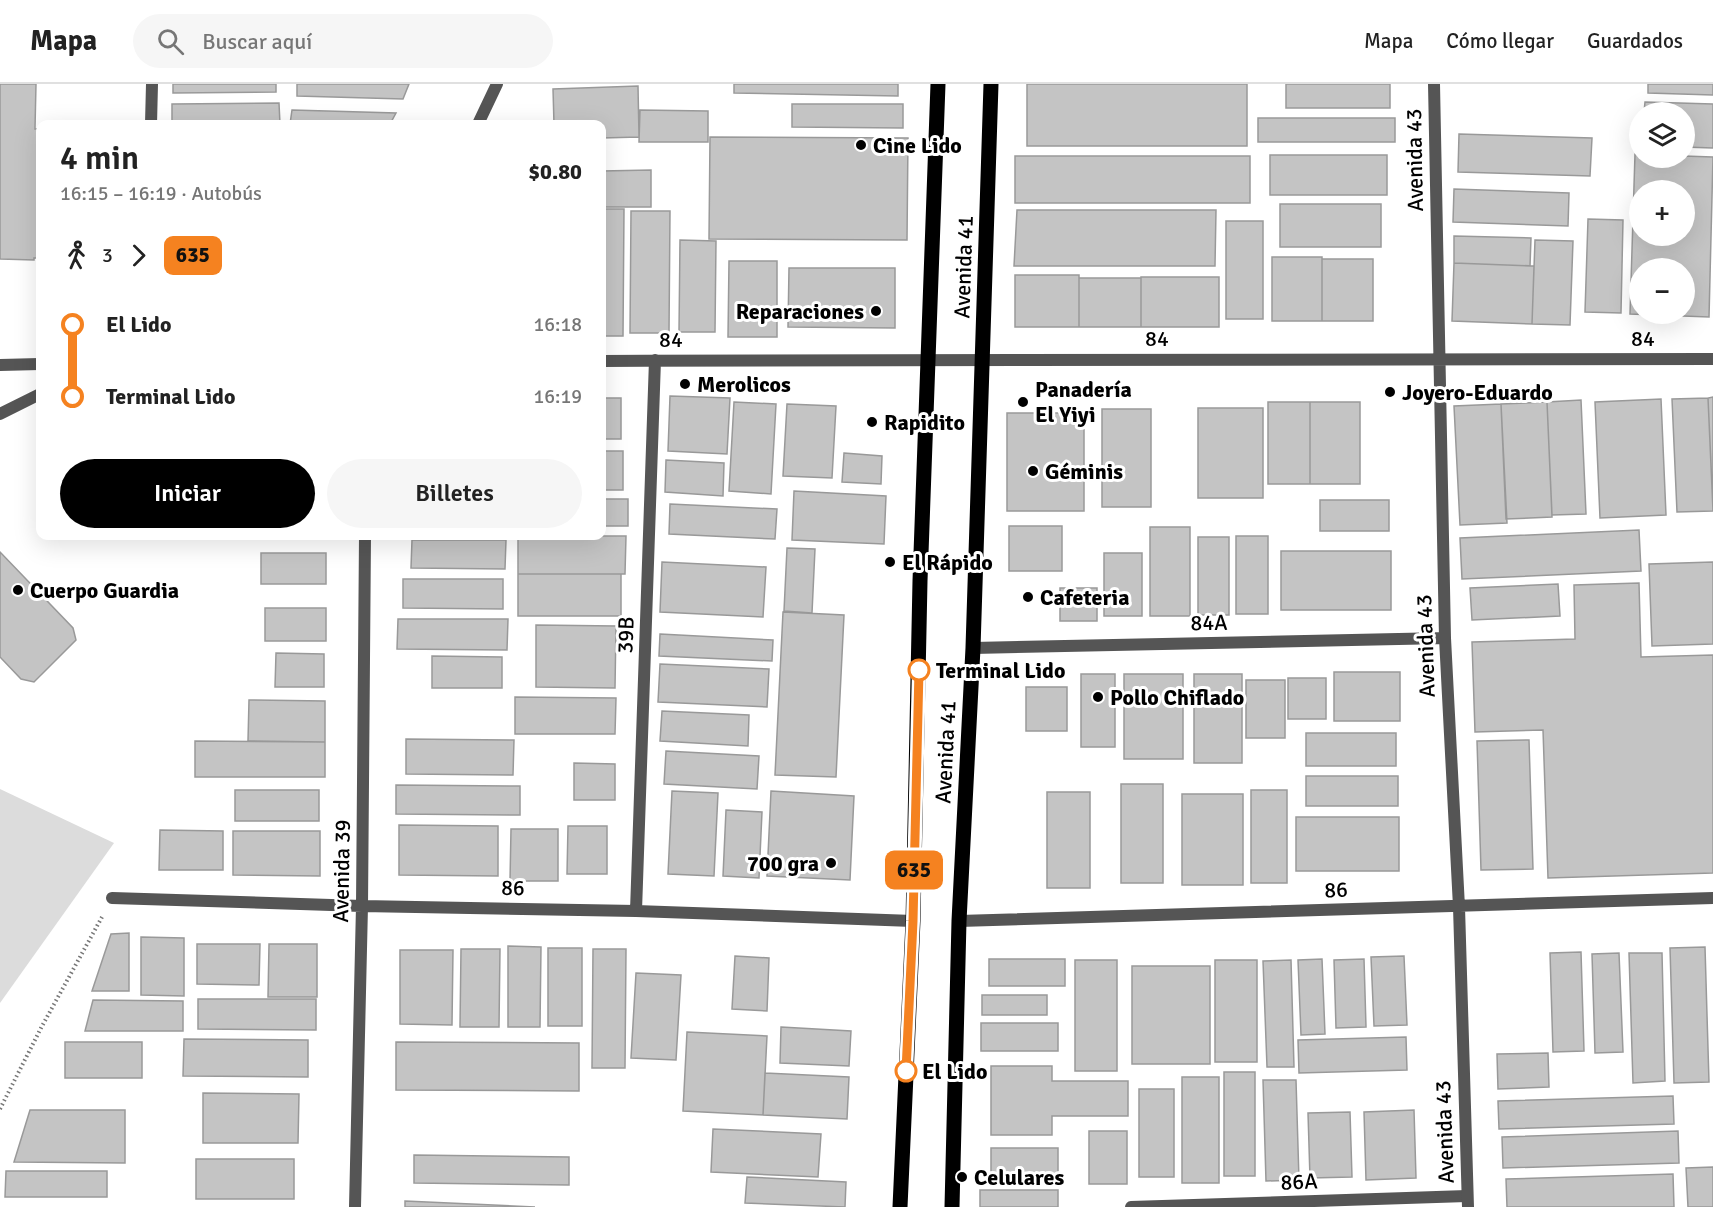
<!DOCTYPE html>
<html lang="es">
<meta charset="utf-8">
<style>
:root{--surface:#fff;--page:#f6f6f6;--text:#222;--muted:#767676;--line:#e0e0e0;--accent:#000}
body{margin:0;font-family:Signika,sans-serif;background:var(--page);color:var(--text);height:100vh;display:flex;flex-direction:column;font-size:22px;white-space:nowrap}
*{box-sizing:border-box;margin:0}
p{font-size:20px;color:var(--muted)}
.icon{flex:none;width:33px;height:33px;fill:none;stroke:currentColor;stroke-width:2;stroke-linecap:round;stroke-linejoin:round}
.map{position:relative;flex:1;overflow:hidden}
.drawer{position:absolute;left:36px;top:36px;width:570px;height:420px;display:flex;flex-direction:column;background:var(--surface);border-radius:12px;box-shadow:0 6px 24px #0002}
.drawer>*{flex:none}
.badge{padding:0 12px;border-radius:9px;font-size:21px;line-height:39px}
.tools{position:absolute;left:1629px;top:18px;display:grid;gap:12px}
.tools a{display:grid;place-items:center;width:66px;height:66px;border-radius:50%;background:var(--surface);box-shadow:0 6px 24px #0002;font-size:30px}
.map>.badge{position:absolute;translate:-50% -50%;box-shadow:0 0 0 3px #fff}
.legs{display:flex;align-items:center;gap:9px;height:66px;padding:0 24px;font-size:20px}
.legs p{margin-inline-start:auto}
.overview{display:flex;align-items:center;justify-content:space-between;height:102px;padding:0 24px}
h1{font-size:33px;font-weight:600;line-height:45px}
.action{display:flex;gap:12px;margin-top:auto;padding:12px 24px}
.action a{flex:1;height:69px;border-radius:36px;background:var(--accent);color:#fff;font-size:24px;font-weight:600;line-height:69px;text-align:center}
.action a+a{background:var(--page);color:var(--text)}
ul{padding:0 24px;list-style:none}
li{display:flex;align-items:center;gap:21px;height:72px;font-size:22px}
li i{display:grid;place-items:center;width:9px;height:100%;margin:0 8px;background:currentColor}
li i::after{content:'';width:15px;height:15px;margin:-8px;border:4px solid;border-radius:50%;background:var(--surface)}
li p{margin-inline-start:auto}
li:first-child i{background:linear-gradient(#0000 50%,currentColor 0)}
li:last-child i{background:linear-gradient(currentColor 50%,#0000 0)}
header{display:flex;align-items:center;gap:36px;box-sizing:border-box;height:84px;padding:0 30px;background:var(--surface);border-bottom:2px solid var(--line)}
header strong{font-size:28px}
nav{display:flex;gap:33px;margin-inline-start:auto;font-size:21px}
.search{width:420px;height:54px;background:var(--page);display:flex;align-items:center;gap:15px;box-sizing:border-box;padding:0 21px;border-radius:33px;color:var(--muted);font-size:22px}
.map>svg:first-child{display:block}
</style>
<header>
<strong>Mapa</strong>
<div class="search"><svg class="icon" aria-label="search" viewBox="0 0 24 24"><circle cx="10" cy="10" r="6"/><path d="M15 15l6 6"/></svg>Buscar aquí</div>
<nav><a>Mapa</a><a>Cómo llegar</a><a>Guardados</a></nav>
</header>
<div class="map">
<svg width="1713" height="1123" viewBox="0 0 1713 1123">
<rect width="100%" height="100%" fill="#fff"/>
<path fill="#dcdcdc" d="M0,705L114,759L0,919Z"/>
<path fill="#c4c4c4" stroke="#999" stroke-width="1.5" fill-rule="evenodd" d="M0,0H36L35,45H40V174H34V176L0,175Z
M173,0H276V8L173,9Z
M297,0H409L403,15L297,12Z
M734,0H898V12L734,9Z
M1027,0H1247V62H1027Z
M1286,0H1390V24H1286Z
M1648,0H1713V11L1648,9Z
M638,2L639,53L602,54V40H554L553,5Z
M1645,18L1713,20V64L1684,63V28H1644Z
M279,19L280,40H172V20Z
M792,20H903V44L792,43Z
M292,26L396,29L390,40H290Z
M640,26L708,27V58H639Z
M1258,34H1395V58H1258Z
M1459,50L1592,54L1590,92L1458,88Z
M710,53L908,54L907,156L709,155Z
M1635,70H1640V74H1684V72L1713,73L1709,233L1630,230ZM1640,106H1684V152H1640ZM1640,184H1684V230H1640Z
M1270,71H1387V111H1270Z
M1015,72H1250V119H1015Z
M651,86V123H602V87Z
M1454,105L1569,109L1568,142L1453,138Z
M1280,120H1381V163H1280Z
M602,125H624L623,252H602Z
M1017,126H1216L1215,182H1014Z
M631,127H670L669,249H630Z
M1588,135L1623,136L1621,229L1585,228Z
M1226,137H1263V235H1226Z
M1454,152L1531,154L1530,182L1454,179Z
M680,156L716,157L715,248H679Z
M1535,156L1573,157L1570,241L1532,240Z
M1272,173H1322V237H1272Z
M1322,175H1373V237H1322Z
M729,177H777V253H728Z
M1454,179L1534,182L1532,240L1452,237Z
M789,184H895V244L788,243Z
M1015,191H1079V243H1015Z
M1141,193H1219V243H1141Z
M1079,194H1141V243H1079Z
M670,312L730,314L727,370L668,367Z
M1713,313V424L1708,314Z
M602,314H621V355H602Z
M1708,314L1713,427L1677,428L1672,315Z
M1661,315L1666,431L1600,434L1595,318Z
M1581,316L1586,430L1552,431L1547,318Z
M734,318L776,320L771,410L729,407Z
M1268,318H1310V400H1268Z
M1310,318H1360V400H1310Z
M1547,318L1552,433L1506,435L1501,320Z
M787,320L836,322L832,394L783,392Z
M1501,320L1507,439L1460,441L1454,322Z
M1198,324H1263V414H1198Z
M1102,325H1151V423H1102Z
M1007,329H1084V427H1007Z
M602,367H623V406H602Z
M844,369L882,372L881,400L842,398Z
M666,376L724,379L723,412L665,408Z
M794,407L886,412L884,460L792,456Z
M602,415H628V442H602Z
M1320,416H1389V447H1320Z
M670,420L777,425L775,455L669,450Z
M1009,442H1062V487H1009Z
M1150,443H1190V532H1150Z
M1639,446L1641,487L1462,495L1460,454Z
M518,452H626L625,490H518Z
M1236,452H1268V530H1236Z
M1198,453H1229V531H1198Z
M412,456H506L505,485L411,484Z
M787,464L815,465L812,529L784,527Z
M1281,467H1391V526H1281Z
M0,468L73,544L76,556L34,598L21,595L0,573Z
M261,469H326V500H261Z
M1104,469H1142V532H1104Z
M662,478L766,483L763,533L660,528Z
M1713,478V560L1652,562L1649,480Z
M518,490H621V532H518Z
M403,495H503V525L403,524Z
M1639,499L1641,573L1713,571V789L1548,794L1543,646L1475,648L1472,558L1575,555L1574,501Z
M1558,500L1560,532L1472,536L1470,504Z
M1060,504H1097V537H1060Z
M265,524H326V557H265Z
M783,528L844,531L836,693L775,691Z
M398,535H508L507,566L397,565Z
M536,541L616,542L615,604L536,603Z
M660,550L773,556L772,577L659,572Z
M276,569L324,570V603H275Z
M432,572L502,573V604H432Z
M660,580L769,585L767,623L658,618Z
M1334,588H1400V637H1334Z
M1081,590H1115V663H1081Z
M1124,590H1183V675H1124Z
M1194,590H1242V679H1194Z
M1288,594H1326V635H1288Z
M1246,596H1285V654H1246Z
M1026,603H1067V647H1026Z
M515,613L616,614L615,650H515Z
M249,616L325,617V658L248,657Z
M662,627L749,631L748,662L660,657Z
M1306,649H1396V682H1306Z
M406,655L514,656L513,691L406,690Z
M1529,656L1533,785L1481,786L1477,657Z
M195,657L325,658V693H195Z
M666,667L759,672L757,705L664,700Z
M574,679L615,680V716H574Z
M1306,692H1398V722H1306Z
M1121,700H1163V799H1121Z
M396,701L520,702V731L396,730Z
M235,706H319V737H235Z
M1251,706H1287V799H1251Z
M672,707L718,709L714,792L668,790Z
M771,707L854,712L850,796L767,792Z
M1047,708H1090V804H1047Z
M1182,710H1243V801H1182Z
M726,726L762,728L759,794L723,792Z
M1296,733H1399V787H1296Z
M399,741L498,742V792L399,791Z
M568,742H607V790H567Z
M511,745H558V797H510Z
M160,746L223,747V786H159Z
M233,747H320V792L233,791Z
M129,849V907H92L111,850Z
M141,853L184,854V912L141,911Z
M197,860H260L259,901L197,900Z
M269,860H317V913H268Z
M508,862L541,863L540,943H508Z
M1705,863L1709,998L1674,999L1670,864Z
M548,864H582V942H548Z
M461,865H500L499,943H460Z
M593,865H626L625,984H592Z
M400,866H453L452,941L400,940Z
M1581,868L1584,967L1553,968L1550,869Z
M1619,869L1623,968L1595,969L1592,870Z
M1629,869H1662L1665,997L1633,999Z
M735,872L769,874L767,927L732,925Z
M1404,872L1407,941L1374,942L1371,873Z
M989,875H1065V902H989Z
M1322,875L1325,950L1301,951L1298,876Z
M1364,875L1366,943L1336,944L1334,876Z
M1075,876H1117V987H1075Z
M1215,876H1257V978H1215Z
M1291,876L1294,983H1267L1263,877Z
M1132,882H1210V980H1132Z
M636,889L681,891L676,976L631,974Z
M982,911H1047V931H982Z
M198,915H316V946L198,945Z
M93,916L183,917V947H85Z
M981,939H1058V967H981Z
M781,943L851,947L849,982L780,979Z
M687,948L767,952L763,1031L683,1027Z
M1406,953L1407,986L1299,989L1298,956Z
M184,955L308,956V993L183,992Z
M65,958H142V994H65Z
M396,958L579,959V1007L396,1006Z
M1548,969L1549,1003L1498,1005L1497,970Z
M991,982H1052V997H1128V1032H1052V1051H991Z
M1224,988H1255V1092H1224Z
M765,989L849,993L847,1035L763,1031Z
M1182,993H1219V1099H1182Z
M1263,996H1296L1299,1096L1266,1097Z
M1139,1005H1174V1093H1139Z
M203,1009L299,1010L298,1059H203Z
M1673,1012L1674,1040L1499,1045L1498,1017Z
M30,1026H125V1079L14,1078Z
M1414,1026L1416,1094L1366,1096L1364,1028Z
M1350,1028L1352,1093L1310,1094L1308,1029Z
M713,1045L821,1050L818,1093L711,1088Z
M1089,1047H1127V1100H1089Z
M1678,1047L1679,1079L1503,1084L1502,1053Z
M991,1064H1058V1098H991Z
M414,1071L569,1073V1101L414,1099Z
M196,1075H294V1115H196Z
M1713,1083V1123H1688L1686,1084Z
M6,1087H107V1113H5Z
M1673,1090L1674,1123H1507L1506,1095Z
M747,1093L846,1098L845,1123L745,1119Z
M980,1106H1058V1123H980Z
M405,1117L535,1123H405Z"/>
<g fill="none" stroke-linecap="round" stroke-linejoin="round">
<path stroke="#777" stroke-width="4" stroke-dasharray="1.5 3" stroke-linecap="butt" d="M0,1025L41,944L102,833"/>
<path stroke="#555" stroke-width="12" d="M151,40L152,0
M0,330L40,310
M1131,1123L1467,1112"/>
<path stroke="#555" stroke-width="12" d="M1434,0L1445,554L1459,823L1468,1123
M478,40L497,0
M602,277C972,274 1342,277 1713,275
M0,281L40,280
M973,564L1445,554
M112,814L362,822L636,827L913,837
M636,827L655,276
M959,837L1713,814
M355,1123L362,822L365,452"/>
<path stroke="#000" stroke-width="15" d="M900,1123L913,837L920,497L938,0
M952,1123L959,837L973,564L991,0"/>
</g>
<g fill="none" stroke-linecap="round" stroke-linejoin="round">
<g stroke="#fff" stroke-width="14">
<path id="line-1" d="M906,987L913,837L919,586"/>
</g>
<use href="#line-1" stroke="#f58220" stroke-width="9"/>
</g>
<g fill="#000" stroke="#fff" stroke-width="2">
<circle cx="861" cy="61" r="6"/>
<circle cx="876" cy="227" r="6"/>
<circle cx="685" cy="300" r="6"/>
<circle cx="1390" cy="308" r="6"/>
<circle cx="1023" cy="318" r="6"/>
<circle cx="872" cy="338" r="6"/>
<circle cx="1033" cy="387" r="6"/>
<circle cx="890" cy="478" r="6"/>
<circle cx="18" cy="506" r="6"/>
<circle cx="1028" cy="513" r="6"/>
<circle cx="1098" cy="613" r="6"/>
<circle cx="831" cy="779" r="6"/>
<circle cx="962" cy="1093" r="6"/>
</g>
<g fill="#fff" stroke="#f58220" stroke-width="3">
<circle cx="919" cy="586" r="10"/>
<circle cx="906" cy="987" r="10"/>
</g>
<g text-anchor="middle" stroke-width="6" stroke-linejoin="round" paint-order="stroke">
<g font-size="22" font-weight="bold" fill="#000" stroke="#fff" text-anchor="start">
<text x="873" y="69">Cine Lido</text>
<text x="864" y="235" text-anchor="end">Reparaciones</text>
<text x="697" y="308">Merolicos</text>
<text x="1035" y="313">Panadería<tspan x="1035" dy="25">El Yiyi</tspan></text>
<text x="1402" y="316">Joyero-Eduardo</text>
<text x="884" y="346">Rapidito</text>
<text x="1045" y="395">Géminis</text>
<text x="902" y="486">El Rápido</text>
<text x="30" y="514">Cuerpo Guardia</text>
<text x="1040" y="521">Cafeteria</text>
<text x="1110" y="621">Pollo Chiflado</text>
<text x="819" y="787" text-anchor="end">700 gra</text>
<text x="974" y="1101">Celulares</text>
</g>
<g font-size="22" fill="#000" stroke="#fff">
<text transform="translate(1414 76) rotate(-91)" y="8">Avenida 43</text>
<text transform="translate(963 183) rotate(-88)" y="8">Avenida 41</text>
<text x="1157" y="262">84</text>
<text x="1643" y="262">84</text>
<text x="671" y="263">84</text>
<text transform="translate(1209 538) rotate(-1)" y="8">84A</text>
<text transform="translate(625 551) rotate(-88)" y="8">39B</text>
<text transform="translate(1425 562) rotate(-92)" y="8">Avenida 43</text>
<text transform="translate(945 668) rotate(-87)" y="8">Avenida 41</text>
<text transform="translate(341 787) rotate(-89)" y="8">Avenida 39</text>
<text transform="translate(513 803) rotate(1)" y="8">86</text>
<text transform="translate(1336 805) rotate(-2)" y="8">86</text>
<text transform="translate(1444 1048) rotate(-92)" y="8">Avenida 43</text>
<text transform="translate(1299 1097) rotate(-2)" y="8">86A</text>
</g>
<g font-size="22" font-weight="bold" fill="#000" stroke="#fff" text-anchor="start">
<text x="936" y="594">Terminal Lido</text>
<text x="922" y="995">El Lido</text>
</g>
</g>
</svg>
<div class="tools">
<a><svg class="icon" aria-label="layers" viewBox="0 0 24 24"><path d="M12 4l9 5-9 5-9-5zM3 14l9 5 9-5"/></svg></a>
<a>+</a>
<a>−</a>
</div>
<b class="badge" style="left:914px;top:786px;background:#f58220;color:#111">635</b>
<section class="drawer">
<div class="overview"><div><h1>4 min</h1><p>16:15 – 16:19 · Autobús</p></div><b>$0.80</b></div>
<div class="legs"><svg class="icon" aria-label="walk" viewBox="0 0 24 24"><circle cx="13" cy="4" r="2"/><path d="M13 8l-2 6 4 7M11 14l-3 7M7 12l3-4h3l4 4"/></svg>3<svg class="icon" aria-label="forward" viewBox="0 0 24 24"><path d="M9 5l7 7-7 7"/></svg><b class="badge" style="background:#f58220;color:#111">635</b></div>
<ul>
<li><i style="color:#f58220"></i><b>El Lido</b><p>16:18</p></li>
<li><i style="color:#f58220"></i><b>Terminal Lido</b><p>16:19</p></li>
</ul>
<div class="action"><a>Iniciar</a><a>Billetes</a></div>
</section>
</div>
